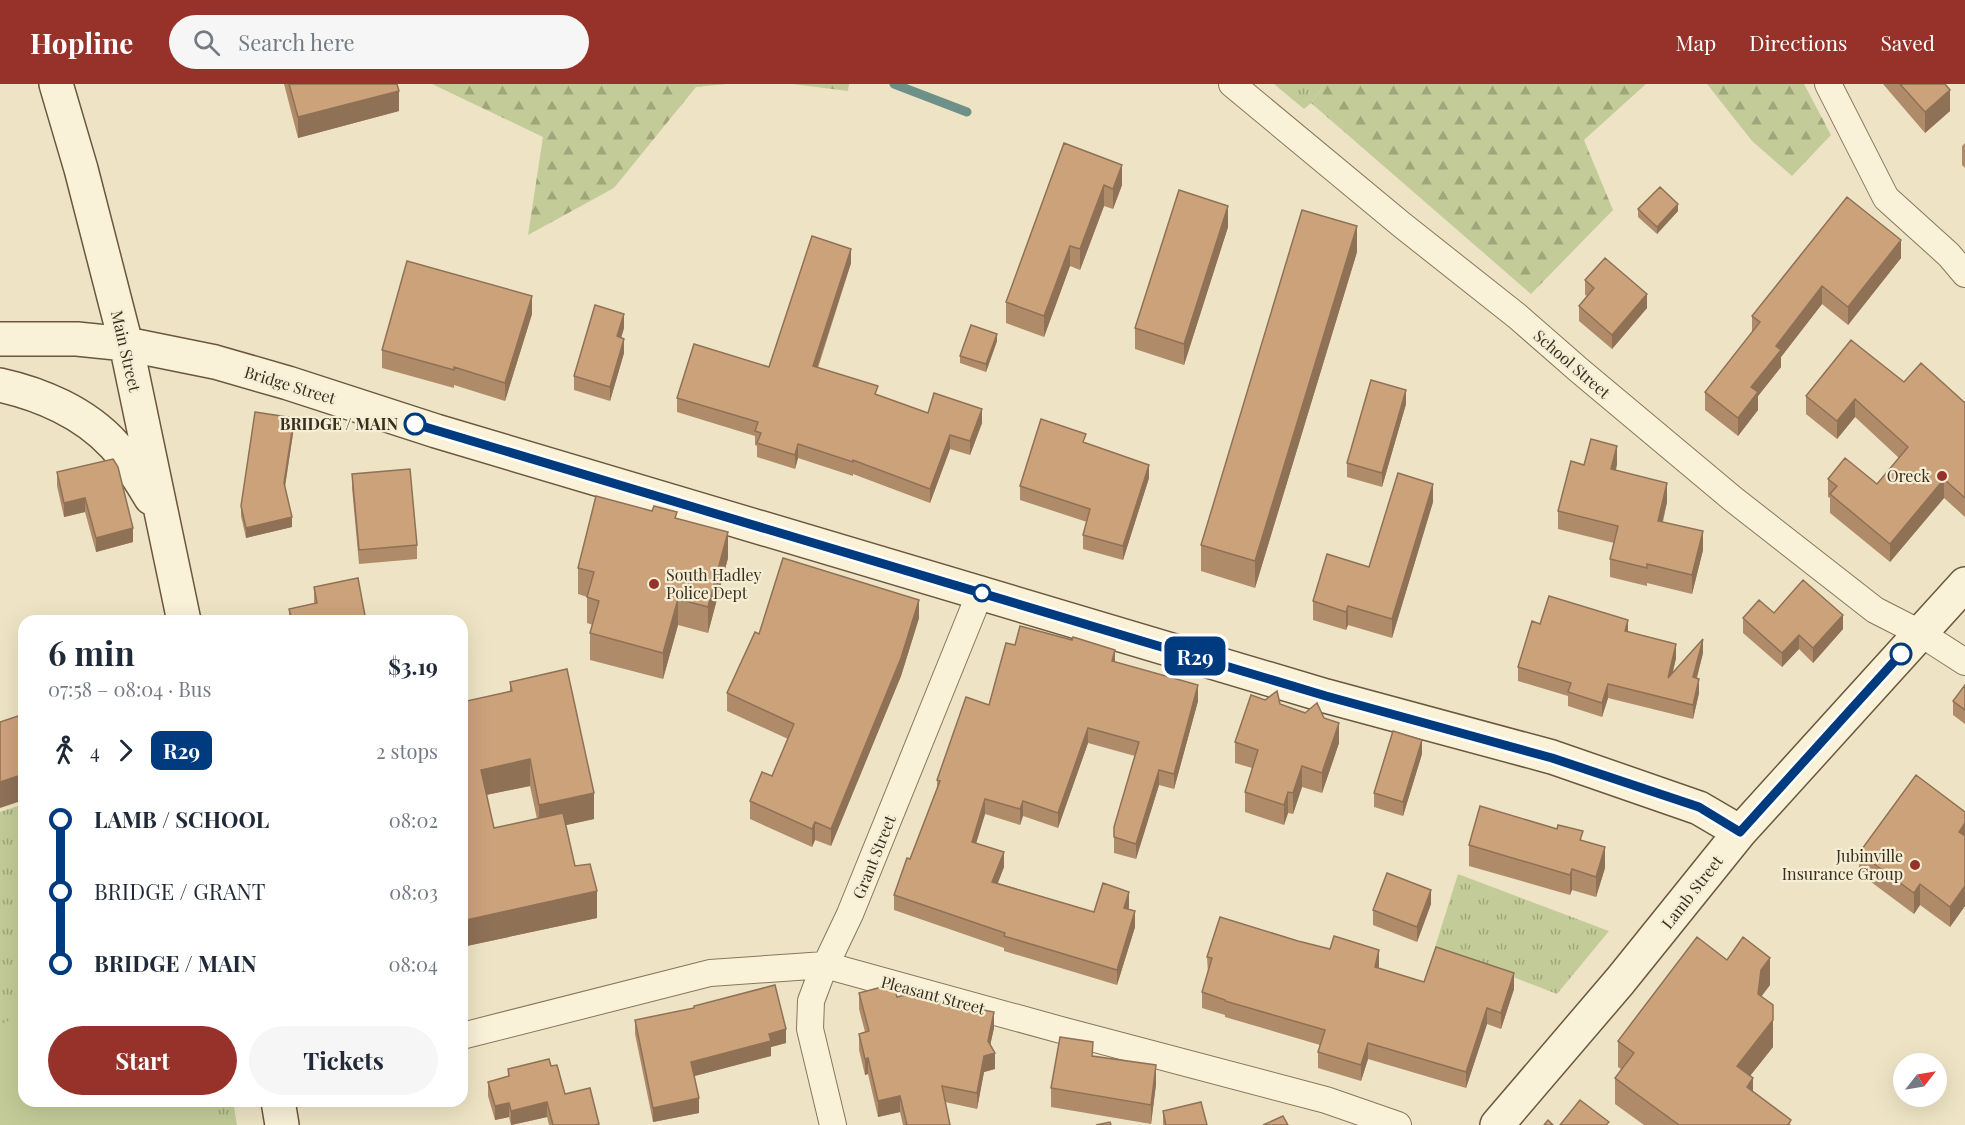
<!DOCTYPE html>
<meta charset="utf-8">
<style>
:root{--surface:#fff;--page:#f6f6f7;--text:#1f2937;--muted:#747a83;--accent:#97322b}
body{margin:0;font-family:"Playfair Display",serif;background:var(--page);color:var(--text);height:100vh;display:flex;flex-direction:column;font-size:22px;white-space:nowrap}
*{box-sizing:border-box;margin:0}
p{font-size:20px;color:var(--muted)}
.icon{flex:none;width:33px;height:33px;fill:none;stroke:currentColor;stroke-width:2;stroke-linecap:round;stroke-linejoin:round}
.map{position:relative;flex:1;overflow:hidden}
.drawer{position:absolute;left:18px;top:531px;width:450px;height:492px;display:flex;flex-direction:column;background:var(--surface);border-radius:18px;box-shadow:0 6px 24px #0002}
.drawer>*{flex:none}
.badge{padding:0 12px;border-radius:9px;font-size:21px;line-height:39px}
.needle{width:39px;rotate:59deg}
.tools{position:absolute;left:1893px;top:969px;display:grid;gap:12px}
.tools a{display:grid;place-items:center;width:54px;height:54px;border-radius:50%;background:var(--surface);box-shadow:0 6px 24px #0002;font-size:30px}
.map>.badge{position:absolute;translate:-50% -50%;box-shadow:0 0 0 3px #fff}
.legs{display:flex;align-items:center;gap:9px;height:66px;padding:0 30px;font-size:20px}
.legs p{margin-inline-start:auto}
.overview{display:flex;align-items:center;justify-content:space-between;height:102px;padding:0 30px}
h1{font-size:33px;font-weight:700;line-height:45px}
.cta{display:flex;gap:12px;margin-top:auto;padding:12px 30px}
.cta a{flex:1;height:69px;border-radius:36px;background:var(--accent);color:#fff;font-size:24px;font-weight:700;line-height:69px;text-align:center}
.cta a+a{background:var(--page);color:var(--text)}
ul{padding:0 30px;list-style:none}
li{display:flex;align-items:center;gap:21px;height:72px;font-size:22px}
li i{display:grid;place-items:center;width:9px;height:100%;margin:0 8px;background:currentColor}
li i::after{content:'';width:15px;height:15px;margin:-8px;border:4px solid;border-radius:50%;background:var(--surface)}
li p{margin-inline-start:auto}
li:first-child i{background:linear-gradient(#0000 50%,currentColor 0)}
li:last-child i{background:linear-gradient(currentColor 50%,#0000 0)}
header{display:flex;align-items:center;gap:36px;box-sizing:border-box;height:84px;padding:0 30px;background:var(--accent);color:#fff}
header strong{font-size:28px}
nav{display:flex;gap:33px;margin-inline-start:auto;font-size:21px}
.search{width:420px;height:54px;background:var(--page);display:flex;align-items:center;gap:15px;box-sizing:border-box;padding:0 21px;border-radius:33px;color:var(--muted);font-size:22px}
.map>svg:first-child{display:block}
</style>
<header>
<strong>Hopline</strong>
<div class="search"><svg class="icon" aria-label="search" viewBox="0 0 24 24"><circle cx="10" cy="10" r="6"/><path d="M15 15l6 6"/></svg>Search here</div>
<nav><a>Map</a><a>Directions</a><a>Saved</a></nav>
</header>
<div class="map">
<svg width="1965" height="1041" viewBox="0 0 1965 1041">
<defs>
<pattern id="grass-tufts" width="24" height="20" patternUnits="userSpaceOnUse" patternTransform="scale(1.5)"><rect width="24" height="20" fill="#c3cc98"/><path d="M3 7l-1-3M5 7V3M7 7l1-3M15 17l-1-3M17 17v-4M19 17l1-3" fill="none" stroke="#9fa67b"/></pattern>
<pattern id="forest-firs" width="22" height="20" patternUnits="userSpaceOnUse" patternTransform="scale(1.5)"><rect width="22" height="20" fill="#c3cc98"/><path d="M5 1l3.5 6h-7zM16 11l3.5 6h-7z" fill="#9fa67b"/></pattern>
</defs>
<rect width="100%" height="100%" fill="#eee4c5"/>
<path fill="url(#grass-tufts)" d="M1274,0H1325L1311,19L1304,25Z
M24,720V1017H233L237,1041H0V728Z
M1458,790L1609,847L1557,910L1435,863Z"/>
<path fill="url(#forest-firs)" d="M432,0H727L696,3L614,104L528,151L543,53Z
M792,0H849L848,7Z
M1325,0H1646L1584,56L1613,126L1531,210L1311,19Z
M1707,0H1804L1831,51L1792,92L1752,57Z"/>
<path fill="#c3cc98" d="M24,929V1017H216L219,1041H0V941Z"/>
<g fill="none" stroke-linecap="round" stroke-linejoin="round">
<path stroke="#6d9089" stroke-width="9" d="M894,0L967,28"/>
<g stroke="#89765b" stroke-width="28">
<path id="street" d="M1232,0L1402,141L1517,232L1580,287L1733,415L1875,526L1920,549L1965,578
M1828,0L1886,114L1949,171L1965,190
M462,952L710,889L825,881L1061,946L1326,1016L1398,1041
M833,1041L810,945L811,917L820,893L850,830L980,509"/>
</g>
<g stroke="#6a573e" stroke-width="36">
<path id="secondary" d="M56,0L81,85L126,260L184,537
M0,255H77L126,260L215,278L288,299L436,347L1326,612L1552,673L1699,724L1740,748
M0,301C41,310 85,329 114,361C129,377 140,396 151,414
M278,1017L282,1041
M1497,1041L1620,897L1740,748L1965,500"/>
</g>
<use href="#street" stroke="#f9f1d8" stroke-width="26"/>
<use href="#secondary" stroke="#f9f1d8" stroke-width="33"/>
</g>
<path fill="#af8b6a" fill-rule="evenodd" d="M284,0H397L399,27L298,54Z
M1883,0H1945L1950,27L1925,49Z
M1064,59L1122,101L1113,125L1104,122L1080,186L1070,182L1044,253L1006,239V218Z
M1965,59V84L1962,81V62Z
M1847,113L1901,174L1848,241L1822,220L1781,273V283L1758,312V326L1738,352L1705,326V308L1752,248V232Z
M1638,125L1678,127L1657,150L1638,133Z
M1228,143L1184,281L1135,265V244Z
M1357,168L1255,504L1201,487V461Z
M851,179L818,284L878,311L928,329L982,339L970,371L950,365L930,419L853,390V392L798,374L795,385L757,373V362L755,361V352L677,328V314L769,283Z
M1585,196L1647,224L1612,265L1579,237V222L1587,212L1585,211Z
M532,230L505,317L454,301V304L382,284V266Z
M624,244L621,254L624,269L610,317L574,306V292Z
M997,257L986,288L960,279V272Z
M1904,298L1965,318V433L1944,414L1890,478L1830,429V414L1828,413V395L1877,400L1899,374L1855,333L1837,355L1806,330V312Z
M1406,320L1382,403L1347,393V379Z
M294,343L285,403L292,443L246,454L241,432V422Z
M1086,359L1149,394L1123,476L1083,465V451L1087,438L1020,416V402Z
M1617,380L1616,386L1667,418L1663,438L1703,466L1692,510L1647,499V502L1610,493V475L1614,459L1558,445V427L1584,381Z
M57,388L133,458L96,468L85,428L64,433L57,402Z
M352,390L417,461V475L359,480L352,404Z
M1433,418L1392,554L1348,541L1346,546L1313,536V517L1369,483Z
M677,435L728,474L708,549L678,541L663,595L590,576V549L593,541L587,539V513L578,510V484Z
M314,503L366,537H289V525L314,519Z
M1774,529L1843,545L1813,579L1799,565L1782,583L1743,549V534Z
M919,534L901,592L831,762L815,756L812,763L750,735V717L772,692L788,655L727,627V609L759,550Z
M1540,540L1628,547L1676,574L1673,588L1703,569L1697,594L1699,609L1693,635L1608,614L1602,633L1568,622V612L1518,597V583Z
M1015,561L1115,578L1198,617L1174,705L1159,701L1136,775L1114,769V743L1135,672L1088,659L1058,744L1023,732L1020,741L985,730L976,759L1004,783L998,799L1094,828L1129,823L1128,825L1135,843L1117,901L1004,867V864L894,826V811L910,775L937,704V696L989,621Z
M510,598L594,735L566,741L575,782L597,834L462,863V618L510,607ZM530,702L537,735L494,744L486,711Z
M1965,601V640L1953,631V617Z
M1280,620L1324,634L1339,659L1322,709L1302,703L1293,730L1288,729L1284,741L1245,728V708L1252,684L1235,679V658Z
M1422,670L1403,732L1374,723V709Z
M1965,728V822L1950,843L1920,821L1914,830L1859,789V769Z
M1583,757L1605,784L1596,813L1572,806L1570,811L1469,782V761Z
M1431,820L1417,858L1373,841V826Z
M1207,873L1379,882V884L1424,898L1514,905L1501,945L1487,940L1466,1004L1368,975L1361,997L1318,984V968L1320,961L1225,933V931L1202,924V908L1208,889Z
M1727,876L1770,901L1761,912L1773,963L1750,992L1753,1007L1791,1041H1644L1615,1020V994L1621,985L1618,983V957Z
M859,909L897,913H918L994,944L990,961L995,985L984,988L977,1025L945,1018L950,1041H903L900,1028L878,1033L868,990L865,991L859,966V950L865,948L859,925Z
M635,936L786,959L771,963V972L694,992L699,1029L653,1038L635,950Z
M1093,973L1156,1000L1151,1040L1051,1023V1004Z
M551,982L565,1010L599,1041H549L547,1033L512,1041H511L509,1033L495,1036L488,1012V998L508,993V985Z
M1163,1027L1207,1041H1163Z"/>
<path fill="#8f7156" d="M1950,6V27L1925,49V28Z
M399,7V27L298,54V33Z
M1122,81V101L1113,125V105Z
M1104,101V122L1080,186V165Z
M1678,120V127L1657,150V143Z
M1228,122V143L1184,281V260Z
M1357,142V168L1255,504V477Z
M1901,156V174L1848,241V223Z
M1070,162V182L1044,253V232Z
M851,165V179L813,296V282Z
M1822,202V220L1781,273V283L1758,312V326L1738,352V334L1751,303L1776,262Z
M1647,210V224L1612,265V251Z
M532,212V230L505,317V299Z
M624,230V244L617,267V252Z
M997,250V257L986,288V280Z
M624,255V269L610,317V303Z
M1406,306V320L1382,403V389Z
M1855,315V333L1837,355V337Z
M982,325V339L970,371V357Z
M294,334V343L284,408V399Z
M950,351V365L930,419V405Z
M798,360V374L795,385V371Z
M1617,362V380L1611,404V385Z
M1149,381V394L1123,476V462Z
M1944,395V414L1890,478V460Z
M1667,399V418L1658,455V437Z
M1433,400V418L1392,554V535Z
M85,414V428L64,433V419Z
M292,433V443L246,454V444Z
M133,444V458L96,468V454Z
M1703,447V466L1692,510V491Z
M728,448V474L708,549V523Z
M678,515V541L663,595V569Z
M919,516V534L901,592L831,762V745Z
M1348,522V541L1346,546V528Z
M1843,531V545L1813,579V564Z
M1628,536V551L1625,547Z
M1799,551V565L1782,583V569Z
M1703,555V569L1693,607V593Z
M1676,560V574L1668,608V594Z
M1115,566V581L1112,577Z
M1699,595V609L1693,635V621Z
M1608,600V614L1602,633V619Z
M1198,601V617L1174,705V690Z
M1339,639V659L1322,709V689Z
M1088,644V659L1058,744V729Z
M1422,656V670L1403,732V718Z
M530,675V702L481,712V686Z
M1302,682V703L1293,730V709Z
M1159,686V701L1136,775V760Z
M24,690V716L0,724V698Z
M1288,708V729L1284,741V721Z
M594,709V735L539,747V721Z
M985,715V730L972,773V758Z
M1023,717V732L1020,741V725Z
M815,738V756L812,763V745Z
M1965,739V760L1959,748Z
M1605,763V784L1596,813V793Z
M1004,768V783L992,813V798Z
M1572,785V806L1570,811V791Z
M1920,800V821L1914,830V809Z
M1965,802V822L1950,843V823Z
M1431,806V820L1417,858V843Z
M597,807V834L462,863V837Z
M1129,808V823L1124,839V824Z
M1135,827V843L1117,901V886Z
M1379,866V882L1375,899V883Z
M1770,874V901L1761,913L1758,910L1761,886Z
M1514,889V905L1501,945V929Z
M1773,921V963L1737,1008V982Z
M1487,924V940L1466,1004V988Z
M994,928V944L988,971L995,969V985L984,988L977,1025V1009Z
M786,945V959L771,963V972L691,993V978L769,950Z
M1368,959V975L1361,997V981Z
M868,974V990L865,991V975Z
M1156,981V1000L1151,1040V1021Z
M1753,994V1020L1747,1003Z
M900,1012V1028L878,1033V1017Z
M699,1014V1029L653,1038V1024Z
M547,1018V1033L511,1041V1027Z
M509,1019V1033L495,1036V1022Z"/>
<path fill="#cca27b" stroke="#8f7156" stroke-width="1.5" d="M289,0H397L399,7L298,33Z
M1900,0H1945L1950,6L1925,28Z
M1064,59L1122,81L1113,105L1104,101L1080,165L1070,162L1044,232L1006,218Z
M1660,103L1678,120L1657,143L1638,125Z
M1179,106L1228,122L1184,260L1135,244Z
M1847,113L1901,156L1848,223L1822,202L1776,262L1781,266L1751,303L1758,308L1738,334L1705,308L1760,238L1752,232Z
M1302,126L1357,142L1255,477L1201,461Z
M812,152L851,165L813,282L878,302L875,310L928,329L934,309L982,325L970,357L950,351L930,405L853,376V378L798,360L795,371L757,359L761,349L755,347L758,338L677,314L694,260L769,283Z
M1605,174L1647,210L1612,251L1579,222L1594,204L1585,196Z
M407,177L532,212L505,299L454,283V286L382,266Z
M595,221L624,230L617,252L624,255L610,303L574,292Z
M971,241L997,250L986,280L960,272Z
M1851,256L1904,298L1921,279L1964,318H1965V414L1944,395L1890,460L1830,410L1837,402L1828,395L1845,374L1877,400L1908,363L1855,315L1837,337L1806,312Z
M1371,296L1406,306L1382,389L1347,379Z
M255,328L294,334L284,399L292,433L246,444L241,422Z
M1041,335L1086,350L1083,358L1149,381L1123,462L1083,451L1090,425L1020,402Z
M1591,355L1617,362L1611,385L1667,399L1658,437L1703,447L1692,491L1647,480V484L1610,475L1618,442L1558,427L1571,377L1584,381Z
M113,375L118,383L133,444L96,454L85,414L64,419L57,388Z
M410,385L417,461L359,466L352,390Z
M1398,389L1433,400L1392,535L1348,522L1346,528L1313,517L1327,470L1369,483Z
M596,412L652,427L654,422L677,428L675,434L728,448L708,523L678,515L663,569L590,549L599,517L587,513L594,488L578,484Z
M783,474L919,516L901,574L831,745L815,738L812,745L750,717L762,688L772,692L794,640L727,609L755,548L759,550Z
M358,494L366,537H292L289,525L317,519L314,503Z
M1803,496L1843,531L1813,564L1799,551L1782,569L1743,534L1759,516L1774,529Z
M1549,512L1628,536L1625,547L1676,560L1668,594L1703,555L1693,593L1699,595L1693,621L1608,600L1602,619L1568,608L1571,599L1518,583L1532,537L1540,540Z
M1020,542L1072,556L1073,553L1115,566L1112,577L1198,601L1174,690L1159,686L1136,760L1114,753V743L1139,658L1088,644L1058,729L1023,717L1020,725L985,715L972,758L1004,768L992,798L1094,828L1103,799L1129,808L1124,824L1135,827L1117,886L1004,852L1005,849L894,811L907,774L910,775L940,697L937,696L966,613L989,621L1006,559L1015,561Z
M567,585L594,709L539,721L530,675L481,686L494,744L563,729L575,782L590,780L597,807L462,837V618L512,607L510,598Z
M1965,601V626L1953,617Z
M1277,607L1280,620L1305,629L1317,619L1324,634L1339,639L1322,689L1302,682L1293,709L1288,708L1284,721L1245,708L1258,666L1235,658L1251,611L1265,616Z
M24,630V690L0,698V638Z
M1393,647L1422,656L1403,718L1374,709Z
M1916,691L1965,728V739L1959,748L1965,752V802L1950,823L1920,800L1914,809L1859,769Z
M1480,722L1557,745L1558,741L1583,747L1580,756L1605,763L1596,793L1572,785L1570,791L1469,761Z
M1387,789L1431,806L1417,843L1373,826Z
M1220,833L1298,857L1330,865L1334,852L1379,866L1375,883L1424,898L1436,863L1514,889L1501,929L1487,924L1466,988L1368,959L1361,981L1318,968L1325,946L1225,917V916L1202,908L1212,874L1207,873Z
M1697,853L1727,876L1743,853L1770,874L1761,886L1758,910L1773,921V936L1737,982L1753,994L1747,1003L1791,1036L1788,1041H1679L1615,994L1634,969L1618,957Z
M893,900L897,913L917,908L918,913L994,928L988,957L995,969L984,972L977,1009L942,1002L950,1041H907L900,1012L878,1017L868,974L865,975L859,950L869,947L859,909Z
M775,901L786,945L769,950L771,957L691,978L699,1014L653,1024L635,936L694,924V922Z
M1060,953L1093,958L1092,972L1156,981L1151,1021L1051,1004Z
M549,975L551,982L557,981L565,1010L590,1004L599,1040L595,1041H553L547,1018L511,1027L509,1019L495,1022L488,998L509,992L508,985Z
M1580,1016L1609,1038L1606,1041H1560Z
M1201,1018L1207,1041H1166L1163,1027Z
M1283,1032L1288,1041H1263Z
M1548,1036L1553,1041H1544Z
M1110,1038L1111,1041H1096Z"/>
<g fill="none" stroke-linecap="round" stroke-linejoin="round">
<g stroke="#fff" stroke-width="14">
<path id="line-1" d="M415,340L1326,612L1552,674L1699,723L1740,748L1901,570"/>
</g>
<use href="#line-1" stroke="#003b80" stroke-width="9"/>
</g>
<g fill="#fff" stroke="#003b80" stroke-width="3">
<circle cx="415" cy="340" r="10"/>
<circle cx="982" cy="509" r="8"/>
<circle cx="1901" cy="570" r="10"/>
</g>
<g fill="#97322b" stroke="#f5eed4" stroke-width="2">
<circle cx="1942" cy="392" r="6"/>
<circle cx="654" cy="500" r="6"/>
<circle cx="1915" cy="781" r="6"/>
</g>
<g text-anchor="middle" stroke-width="4.5" stroke-linejoin="round" paint-order="stroke">
<g font-size="16" fill="#392d1f" stroke="#f5eed4">
<text transform="translate(126 267) rotate(77)" y="6">Main Street</text>
<text transform="translate(1572 280) rotate(41)" y="6">School Street</text>
<text transform="translate(290 301) rotate(17)" y="6">Bridge Street</text>
<text transform="translate(874 773) rotate(-68)" y="6">Grant Street</text>
<text transform="translate(1692 808) rotate(-52)" y="6">Lamb Street</text>
<text transform="translate(933 911) rotate(15)" y="6">Pleasant Street</text>
</g>
<g font-size="16" font-weight="bold" fill="#392d1f" stroke="#f5eed4" text-anchor="end">
<text x="398" y="346">BRIDGE / MAIN</text>
</g>
<g font-size="16" fill="#392d1f" stroke="#f5eed4" text-anchor="end">
<text x="1930" y="398">Oreck</text>
<text x="666" y="497" text-anchor="start">South Hadley<tspan x="666" dy="18">Police Dept</tspan></text>
<text x="1903" y="778">Jubinville<tspan x="1903" dy="18">Insurance Group</tspan></text>
</g>
</g>
</svg>
<div class="tools">
<a><svg class="needle" viewBox="-14 -14 28 28"><path d="M0-13l5 13h-10z" fill="#e53935"/><path d="M0 13l5-13h-10z" fill="#747a83"/></svg></a>
</div>
<b class="badge" style="left:1195px;top:572px;background:#003b80;color:#fff">R29</b>
<section class="drawer">
<div class="overview"><div><h1>6 min</h1><p>07:58 – 08:04 · Bus</p></div><b>$3.19</b></div>
<div class="legs"><svg class="icon" aria-label="walk" viewBox="0 0 24 24"><circle cx="13" cy="4" r="2"/><path d="M13 8l-2 6 4 7M11 14l-3 7M7 12l3-4h3l4 4"/></svg>4<svg class="icon" aria-label="forward" viewBox="0 0 24 24"><path d="M9 5l7 7-7 7"/></svg><b class="badge" style="background:#003b80;color:#fff">R29</b><p>2 stops</p></div>
<ul>
<li><i style="color:#003b80"></i><b>LAMB / SCHOOL</b><p>08:02</p></li>
<li><i style="color:#003b80"></i><span>BRIDGE / GRANT</span><p>08:03</p></li>
<li><i style="color:#003b80"></i><b>BRIDGE / MAIN</b><p>08:04</p></li>
</ul>
<div class="cta"><a>Start</a><a>Tickets</a></div>
</section>
</div>
